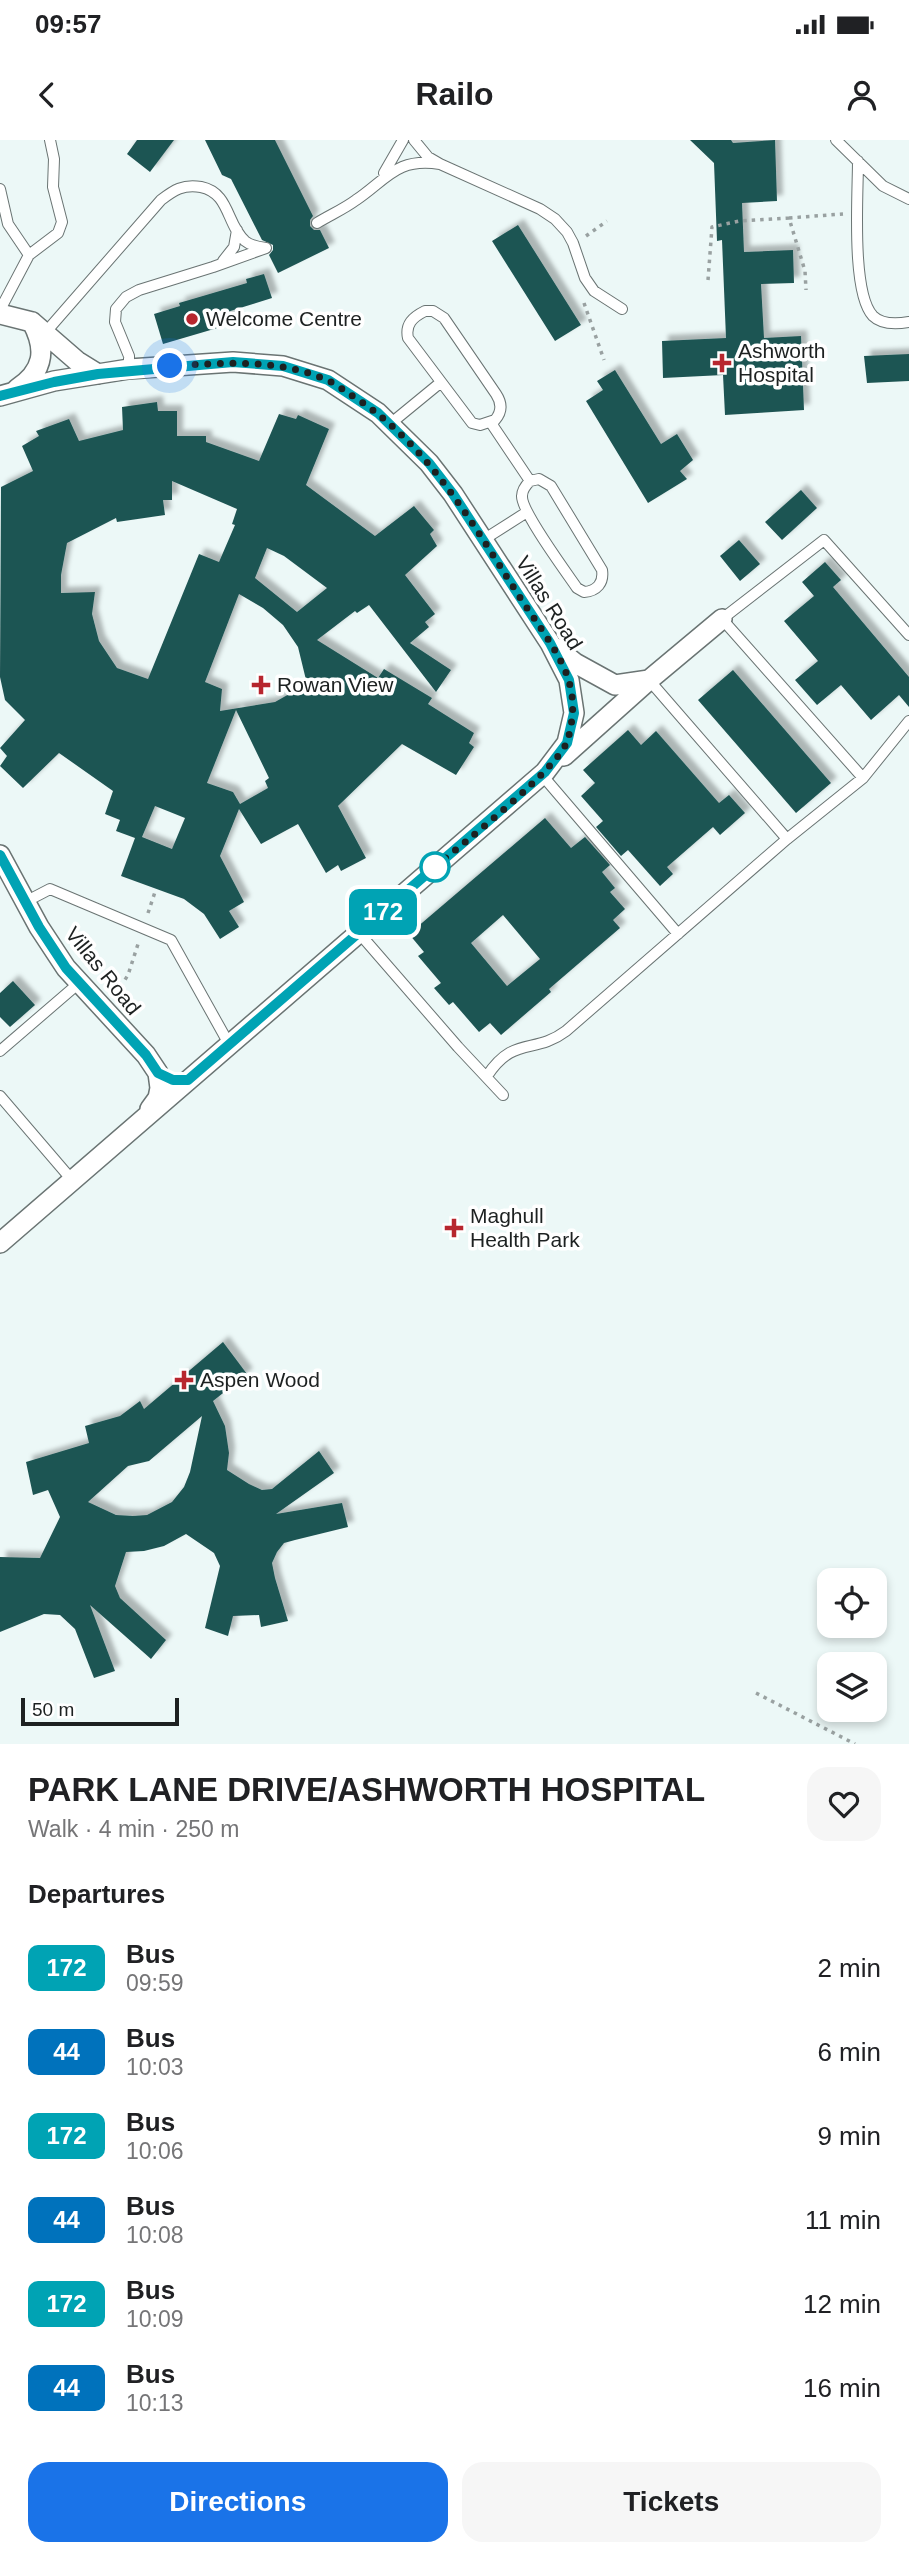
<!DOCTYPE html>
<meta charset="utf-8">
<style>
:root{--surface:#fff;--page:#f6f6f6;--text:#202124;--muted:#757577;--accent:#1a73e8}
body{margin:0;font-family:Helvetica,sans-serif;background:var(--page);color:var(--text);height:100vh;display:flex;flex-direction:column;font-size:26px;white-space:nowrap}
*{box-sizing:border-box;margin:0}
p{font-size:23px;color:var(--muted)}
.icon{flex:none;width:38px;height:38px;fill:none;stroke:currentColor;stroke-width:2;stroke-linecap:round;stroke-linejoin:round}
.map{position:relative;height:1604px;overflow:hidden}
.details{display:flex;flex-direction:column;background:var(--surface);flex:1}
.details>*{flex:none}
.badge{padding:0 14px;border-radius:10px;font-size:24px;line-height:46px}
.tools{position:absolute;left:817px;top:1428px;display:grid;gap:14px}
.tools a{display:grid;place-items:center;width:70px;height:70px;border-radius:14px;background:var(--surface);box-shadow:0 4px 10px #0003;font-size:35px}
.scale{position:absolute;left:21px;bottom:18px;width:158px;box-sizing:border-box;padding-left:7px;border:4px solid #1d2121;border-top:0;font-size:19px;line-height:24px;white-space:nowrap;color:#1d2121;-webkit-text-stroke:5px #fff;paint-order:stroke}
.you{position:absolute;width:35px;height:35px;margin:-18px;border:5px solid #fff;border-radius:50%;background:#1a73e8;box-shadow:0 0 0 10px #1a73e833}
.map>.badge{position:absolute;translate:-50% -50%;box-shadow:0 0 0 4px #fff}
h2{padding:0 28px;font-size:26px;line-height:63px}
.round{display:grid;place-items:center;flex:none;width:74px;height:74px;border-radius:21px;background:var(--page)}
.overview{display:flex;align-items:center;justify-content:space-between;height:119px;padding:0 28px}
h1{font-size:33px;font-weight:800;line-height:52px}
.button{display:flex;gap:14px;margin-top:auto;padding:14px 28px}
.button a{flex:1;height:80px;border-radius:21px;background:var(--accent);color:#fff;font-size:28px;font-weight:800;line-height:80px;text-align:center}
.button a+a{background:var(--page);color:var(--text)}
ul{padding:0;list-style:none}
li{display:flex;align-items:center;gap:21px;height:84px;padding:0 28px}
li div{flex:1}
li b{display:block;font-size:26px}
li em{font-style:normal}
li .badge{min-width:77px;font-weight:700;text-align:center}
.status{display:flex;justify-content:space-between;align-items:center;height:49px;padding:0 35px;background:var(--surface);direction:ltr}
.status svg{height:19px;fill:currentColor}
header{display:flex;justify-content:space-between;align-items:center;height:91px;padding:0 28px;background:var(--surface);font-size:32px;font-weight:800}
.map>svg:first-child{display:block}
</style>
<div class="status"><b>09:57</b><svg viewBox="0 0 49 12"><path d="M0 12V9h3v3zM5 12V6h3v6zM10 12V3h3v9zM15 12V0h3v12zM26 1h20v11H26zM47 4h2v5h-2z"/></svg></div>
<header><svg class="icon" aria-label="back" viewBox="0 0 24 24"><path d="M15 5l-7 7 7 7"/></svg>Railo<svg class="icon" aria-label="person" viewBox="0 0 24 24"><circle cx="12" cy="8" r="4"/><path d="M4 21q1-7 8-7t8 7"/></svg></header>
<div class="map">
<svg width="909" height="1604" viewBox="0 0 909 1604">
<defs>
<filter id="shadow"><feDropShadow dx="6" dy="-6" stdDeviation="2" flood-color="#0004"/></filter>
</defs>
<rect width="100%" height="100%" fill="#ecf8f7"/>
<path fill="#1f5453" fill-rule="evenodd" filter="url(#shadow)" d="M137,0H174L150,32L127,14Z
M205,0H275L313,76L310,80V86L314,90H320L329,108L278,133L269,115L273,110V105L262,100L231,39L222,35Z
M690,0H731L733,3L775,0L777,61L742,63L744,112L793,110L794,143L761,144L764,198L801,196L804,270L725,275L723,235L663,238L662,201L726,198L722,100L717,101L714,23Z
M518,85L581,185L555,201L492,101Z
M264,134L272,158L227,172L231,184L163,204L154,174L180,166L179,163L247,143L246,139Z
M909,214V241L867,243L864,216Z
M615,230L661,304L677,294L693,320L680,331L687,339L648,363L586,261L603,250L597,241Z
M157,262L158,271H177V296H206V302L259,321L279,274L296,279L298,275L329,289L306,345L375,396L414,366L434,390L430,394L437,406L405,435L435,474L425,482L429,487L410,503L451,530L436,552L369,465L357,473L355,471L317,500L378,538L384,529L432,558L428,564L474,593L469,603L474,607L456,635L402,604L338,666L366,718L341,731L338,725L326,733L298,684L261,704L239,669L220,716L244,762L229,771L239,787L220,799L204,774L184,759L121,736L135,698L116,691L120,680L105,674L113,651L59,613L23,648L0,626L7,616L0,608L25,580L5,560L0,537L1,347L33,331L22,306L39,296L36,291L69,279L79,301L123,290L122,267ZM172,341L237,369L232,384L235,385L219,422L199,414L148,539L117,528L99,501L92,474L95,452L61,453V435L67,403L116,378L117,382L165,375L163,360H172ZM267,408L284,416L327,448L297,472L255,438ZM239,454L263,468L283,485L298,507L307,544L275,562L220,571L222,549L205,542ZM236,570L269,638L265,641L268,648L240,664L233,652L207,643ZM155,666L185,678L172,709L142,697Z
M801,350L817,368L782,400L765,382Z
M739,400L760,424L740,441L720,416Z
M825,422L841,440L833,447L909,537V567L899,555L871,580L841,545L817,565L795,540L818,521L784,481L814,456L802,442Z
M733,530L831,643L796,673L698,560Z
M628,590L641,605L656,591L719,663L729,655L745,673L720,695L713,687L667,727L673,734L660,746L628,710L621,716L596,687L603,681L581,656L595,643L583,630Z
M545,678L571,708L585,697L610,725L602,732L615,748L610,752L625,769L613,780L620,788L549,849L551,852L501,895L490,883L479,892L453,862L449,865L434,848L441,843L418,816L424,812L409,794ZM503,775L540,819L507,846L471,803Z
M13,841L35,865L10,887L0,877V853Z
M223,1202L247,1234L213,1261L225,1286L229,1313L227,1330L249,1344L262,1350L272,1349L319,1311L334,1333L276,1374L342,1363L348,1387L295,1400L284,1403L277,1412L272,1423L275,1438L288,1481L261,1487L259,1475L233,1476L228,1496L205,1488L220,1426L214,1413L186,1394L164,1406L144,1411L126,1412L115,1446L120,1458L166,1500L151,1519L90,1465L115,1531L94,1538L75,1489L60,1475L44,1474L0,1492V1417L40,1418L60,1377L48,1350L33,1355L26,1322L89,1303L85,1286L120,1276L140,1261L144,1269ZM202,1276L190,1332L184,1347L172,1362L147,1375L133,1376L116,1375L88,1362L128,1326L149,1321Z"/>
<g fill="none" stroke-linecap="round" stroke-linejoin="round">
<g stroke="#6a7473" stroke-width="12">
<path id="lane" d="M836,0L883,46L909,59
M858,21C858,54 851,153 873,176C882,185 897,184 909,182
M440,24L540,69L555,79L567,92L573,103L585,138L594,151L622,169
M384,33L403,0
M0,49L8,84L29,115
M317,83C330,75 344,69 356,60C387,39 397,17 440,24L428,17L414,0
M223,121L234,107L237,90
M0,170L29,115L58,93L62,82L53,47L54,19L50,0
M425,171H433L444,178L496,254C502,263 502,272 495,280L480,285L472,283L408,198C405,184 413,177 425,171Z
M45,193L161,60C174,50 183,44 201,47C230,53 226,84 245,101C251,106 258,107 266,108L213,127L139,150L126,157L116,169L115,182L129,216V229
M491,283L530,341
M390,284L440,243
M539,339L551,346L602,430C604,443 597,451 584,452L577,448C566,432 521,371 522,356C522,350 526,345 530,341Z
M483,400L527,372
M542,635L678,794
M863,638L722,479L824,400L909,495
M787,699L863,638L909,581
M25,762L50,749L171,800L229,904
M359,793L458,907L503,955
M0,911L79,843
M487,936C514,895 534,915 566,891L787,699L649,540
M0,956L72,1040"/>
</g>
<g stroke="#6a7473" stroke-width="22">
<path id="street" d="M0,174L32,182
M17,249C44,231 47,210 32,182L77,221L98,234
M0,256L54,241L129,229L233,222L283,226L328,240L378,273L429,323L453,354L550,503L569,540L574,573L567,603L545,632L0,1103
M556,508L575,523L615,545L649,540L564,616
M649,540L722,479
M0,715L39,787L66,828L146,915L158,933L160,948L158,958L150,969"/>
</g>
<path stroke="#99a1a1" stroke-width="3.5" stroke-dasharray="3.5 5" stroke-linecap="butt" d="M789,78L843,74
M586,96L607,81
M708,140L712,87L739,81L789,78L805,131L806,150
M584,163L604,220
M148,773L156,749
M116,854L128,835L139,801
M756,1553L855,1604"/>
<use href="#lane" stroke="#fff" stroke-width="10"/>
<use href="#street" stroke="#fff" stroke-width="19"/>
</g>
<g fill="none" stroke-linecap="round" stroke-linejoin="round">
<g stroke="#fff" stroke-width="16">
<path id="line" d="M0,256L54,242L98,234L233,222L283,226L328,240L378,273L429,323L453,354L550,503L569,540L574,573L567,603L545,632L188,940H173L158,933L146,915L66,828L39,787L0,715"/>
</g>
<use href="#line" stroke="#00a3b4" stroke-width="10"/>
<path stroke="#1d2121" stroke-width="7" stroke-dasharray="0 12.6" d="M170,226C223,223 277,218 327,240C336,244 345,251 354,257C430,306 473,385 521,459C536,482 563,517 569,542C575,561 573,580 568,599C561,627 462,704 435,727"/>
</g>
<g fill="#b7262e" stroke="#fff" stroke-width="2.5">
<circle cx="192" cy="179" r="7"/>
<path d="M718.5 212.5h7v7h7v7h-7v7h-7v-7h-7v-7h7z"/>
<path d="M257.5 534.5h7v7h7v7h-7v7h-7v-7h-7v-7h7z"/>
<path d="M450.5 1077.5h7v7h7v7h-7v7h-7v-7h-7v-7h7z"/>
<path d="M180.5 1229.5h7v7h7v7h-7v7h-7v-7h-7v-7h7z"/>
</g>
<circle fill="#fff" stroke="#00a3b4" stroke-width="3.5" cx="435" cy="727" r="14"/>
<g text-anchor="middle" stroke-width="7" stroke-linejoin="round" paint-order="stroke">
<g font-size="21" fill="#1d2121" stroke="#fff" text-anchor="start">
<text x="206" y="186">Welcome Centre</text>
<text x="738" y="218">Ashworth<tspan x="738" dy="24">Hospital</tspan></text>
<text x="277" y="552">Rowan View</text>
<text x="470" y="1083">Maghull<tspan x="470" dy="24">Health Park</tspan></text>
<text x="200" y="1247">Aspen Wood</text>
</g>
<g font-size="21" fill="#1d2121" stroke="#fff">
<text transform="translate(549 463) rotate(58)" y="7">Villas Road</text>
<text transform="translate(103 831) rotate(51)" y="7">Villas Road</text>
</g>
</g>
</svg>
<div class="tools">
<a><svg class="icon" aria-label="locate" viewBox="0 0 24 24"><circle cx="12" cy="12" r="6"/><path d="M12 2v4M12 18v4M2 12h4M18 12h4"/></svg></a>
<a><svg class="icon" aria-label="layers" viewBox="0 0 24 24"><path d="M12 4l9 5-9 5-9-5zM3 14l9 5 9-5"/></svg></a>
</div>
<div class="scale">50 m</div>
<div class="you" style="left:170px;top:226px"></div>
<b class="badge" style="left:383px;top:772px;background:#00a3b4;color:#fff">172</b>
</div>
<section class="details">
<div class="overview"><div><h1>PARK LANE DRIVE/ASHWORTH HOSPITAL</h1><p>Walk · 4 min · 250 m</p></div><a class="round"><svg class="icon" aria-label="heart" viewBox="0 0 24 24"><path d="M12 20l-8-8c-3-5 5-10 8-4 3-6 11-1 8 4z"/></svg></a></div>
<h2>Departures</h2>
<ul>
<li><span class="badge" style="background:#00a3b4;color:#fff">172</span><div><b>Bus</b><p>09:59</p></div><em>2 min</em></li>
<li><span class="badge" style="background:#0072bc;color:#fff">44</span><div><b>Bus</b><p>10:03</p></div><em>6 min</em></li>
<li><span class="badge" style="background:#00a3b4;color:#fff">172</span><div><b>Bus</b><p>10:06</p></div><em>9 min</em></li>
<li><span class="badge" style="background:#0072bc;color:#fff">44</span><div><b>Bus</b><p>10:08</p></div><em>11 min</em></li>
<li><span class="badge" style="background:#00a3b4;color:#fff">172</span><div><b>Bus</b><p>10:09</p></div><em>12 min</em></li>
<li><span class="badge" style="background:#0072bc;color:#fff">44</span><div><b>Bus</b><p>10:13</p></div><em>16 min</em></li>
</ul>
<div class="button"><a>Directions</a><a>Tickets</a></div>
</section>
